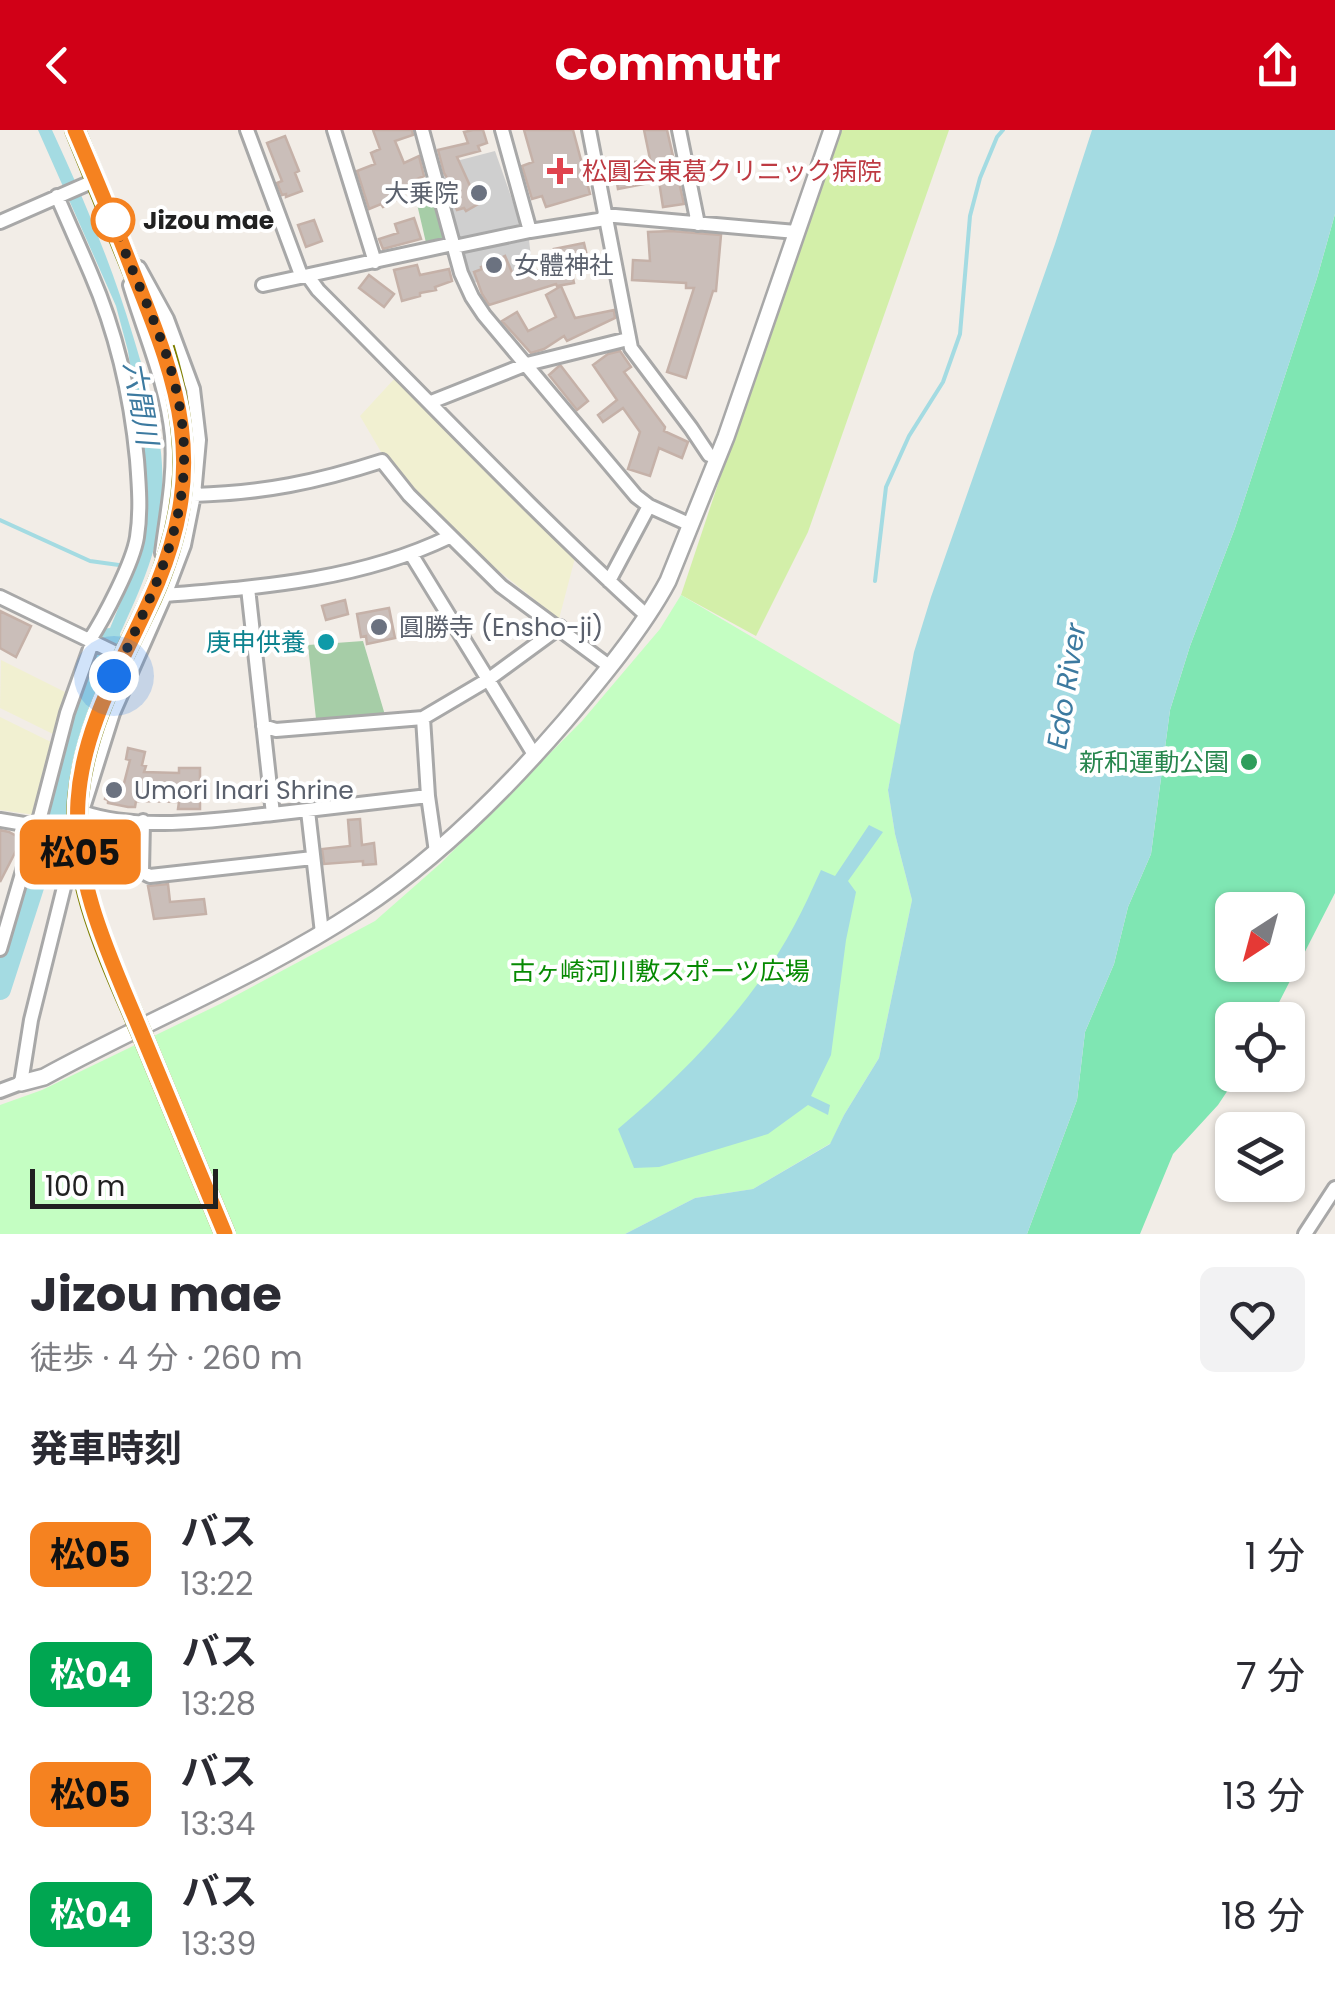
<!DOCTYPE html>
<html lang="ja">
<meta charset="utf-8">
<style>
:root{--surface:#fff;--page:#f2f2f3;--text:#2b2b33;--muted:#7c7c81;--accent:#d10017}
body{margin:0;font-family:Poppins,"Noto Sans JP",sans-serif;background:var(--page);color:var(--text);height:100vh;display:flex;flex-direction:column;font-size:38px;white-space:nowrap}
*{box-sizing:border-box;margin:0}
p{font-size:32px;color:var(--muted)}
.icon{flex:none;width:55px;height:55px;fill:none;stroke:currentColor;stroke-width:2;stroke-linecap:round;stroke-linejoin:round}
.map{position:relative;height:1104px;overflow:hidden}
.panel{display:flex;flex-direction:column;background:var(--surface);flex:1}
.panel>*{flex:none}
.badge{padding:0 20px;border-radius:15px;font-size:35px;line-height:65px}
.needle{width:65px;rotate:216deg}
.buttons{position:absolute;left:1215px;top:762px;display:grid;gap:20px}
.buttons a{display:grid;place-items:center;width:90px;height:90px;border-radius:15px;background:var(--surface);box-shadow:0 2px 8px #0004;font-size:50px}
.scale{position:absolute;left:30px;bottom:25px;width:188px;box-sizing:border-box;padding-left:10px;border:5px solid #212121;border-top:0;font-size:28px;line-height:35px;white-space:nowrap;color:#212121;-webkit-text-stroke:8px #fff;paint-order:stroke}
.you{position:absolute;width:50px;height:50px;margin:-25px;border:8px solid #fff;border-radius:50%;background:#1a73e8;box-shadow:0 0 0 15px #1a73e833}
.map>.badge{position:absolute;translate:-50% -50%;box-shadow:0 0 0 5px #fff}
h2{padding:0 30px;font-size:38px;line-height:90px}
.round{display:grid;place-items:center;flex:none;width:105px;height:105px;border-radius:15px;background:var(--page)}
.summary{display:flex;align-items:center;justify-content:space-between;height:170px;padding:0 30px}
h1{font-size:48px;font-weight:700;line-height:75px}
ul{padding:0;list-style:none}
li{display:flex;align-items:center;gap:30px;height:120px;padding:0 30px}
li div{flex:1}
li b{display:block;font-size:38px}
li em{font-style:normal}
li .badge{min-width:110px;font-weight:700;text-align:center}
header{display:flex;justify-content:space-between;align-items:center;height:130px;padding:0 30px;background:var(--accent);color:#fff;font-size:45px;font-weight:700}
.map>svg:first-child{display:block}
</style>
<header><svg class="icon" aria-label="back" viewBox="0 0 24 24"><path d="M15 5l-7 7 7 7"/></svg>Commutr<svg class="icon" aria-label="share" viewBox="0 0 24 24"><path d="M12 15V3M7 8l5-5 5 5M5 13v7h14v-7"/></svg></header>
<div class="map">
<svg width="1335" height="1104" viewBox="0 0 1335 1104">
<rect width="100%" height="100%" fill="#f2ede7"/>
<path fill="#cfcfcf" d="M495,21L520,92L515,98L460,111L441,35Z
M529,110L531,127L516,142L473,153L462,127L465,122Z"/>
<path fill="#f1f0d1" d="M396,247L575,428L559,489L460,410L384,327L360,286Z
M1,530L67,563L55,605L0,578Z
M0,587L55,614L35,685L0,680Z"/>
<path fill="#d3efa9" d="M836,0H949L808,402L756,506L681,465Z"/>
<path fill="#a6cda7" d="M429,47L447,104L439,113L427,117L413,57Z
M363,511L385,585L316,589L308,515Z"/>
<path fill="#c4fec2" d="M681,465L901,595L888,660L895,704L912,770L879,928L844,985L831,1013L753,1059L695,1068L625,1104H0V975L42,960L220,874L375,791L441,733L582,591L660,499Z"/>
<path fill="#7fe6b3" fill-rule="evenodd" d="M1335,84V763L1270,890H1232V945H1238L1218,975L1173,1024L1140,1104H1027L1077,970L1085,902L1114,834L1128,777L1151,724L1170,580L1190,516L1235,398L1317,148ZM1232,780H1288V835H1232Z"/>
<path fill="#a4dbe2" d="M38,0H52C83,67 112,135 133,206C154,276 171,327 158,401C149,448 124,492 106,536L96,532L141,423L147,390V350L128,221L116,176Z
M1092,0H1335V84L1317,148L1235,398L1190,516L1170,580L1151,724L1128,777L1114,834L1085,902L1077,970L1027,1104H625L695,1068L753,1059L830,1014L844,985L879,928L912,770L895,704L888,660L914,522L931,467L1055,114Z
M869,695L883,702L848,751L856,762L846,810L831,925L811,966L830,975L828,985L808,975L768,1004L659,1037L634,1038L618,999C686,942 752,874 794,796C804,778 812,759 821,740L835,746Z"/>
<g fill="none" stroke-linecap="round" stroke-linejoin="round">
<path stroke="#a4dbe2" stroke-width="4" d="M0,390L90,431L126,436
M875,451L886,357L909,306L943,252L960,204L970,86L980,48L997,7L1003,0"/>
<path stroke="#a4dbe2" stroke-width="22" d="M0,859L53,695L81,593L110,509"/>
</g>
<path fill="#cabeb9" stroke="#c5b1a8" stroke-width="2.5" d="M373,0H412L413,5L395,11L404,33L419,26L424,46L413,51L414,54L407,57L405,61L394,66L396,70L391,72V74L383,77L381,74L369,79L357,41L375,34L371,23L380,19Z
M473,0H483L487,13L478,16L480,21L457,27L471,58L476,60L480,73L466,81L464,78L457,80L453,71L454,59L444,43L438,20L468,13L464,2Z
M524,0H573L590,64L546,77L542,66L532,69L522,36L533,32Z
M644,0H667L684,74L663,77L659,51L618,59L614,36L650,29Z
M285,6L299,41L295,43L302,61L286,67V64L282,65L277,53L282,51L267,13Z
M414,88L421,109L383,119L379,109L398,103L395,94Z
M314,90L322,111L306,117L298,95Z
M671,101L721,105L716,161H713L686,248L667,242L694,158H686V153L632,150L633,130L650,131L648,102Z
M584,113L587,126L569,129L574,153L557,156L556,154L489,175L482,164L474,142L482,139L481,137L505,126L514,147L558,135L554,119Z
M417,135L420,145L449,139L452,151L435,157L436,160L420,163V166L402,171L394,140Z
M369,145L394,164L384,177L359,158Z
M561,156L575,188L614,180L615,188L567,211L564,206L544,219L531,223L502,191L517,182L528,201L556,187L546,165Z
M620,221L631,237L624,242L665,297L664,301L688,312L682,328L659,318L650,346L628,339L640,302L623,278L603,292L598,285L617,270L593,235L608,224Z
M559,236H561L588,271L577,280L549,245Z
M345,470L348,484L326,490L322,476Z
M389,478L395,508L367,514L366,506L361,507L357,484Z
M0,481L31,496L16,527L0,518Z
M128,618L145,622L142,635L146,636L144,642L179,643V638H200V679H178L179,672L136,671L135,677H128L108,673V670L105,669L107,657L110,658V656L123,657L130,630L126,629Z
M360,689L362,715L374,713L376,734L363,735V731L324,734L322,719L350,716L348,690Z
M105,698L133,702L132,735L129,736V742L120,743L121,751L110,752Z
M0,700L9,702L22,709L0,752Z
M168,754L170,772L204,769L206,784L154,789L148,756Z"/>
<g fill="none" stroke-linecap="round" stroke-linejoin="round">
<g stroke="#a8a8a8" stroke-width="18">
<path id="minor" d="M247,0L301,145
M334,0L375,132
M422,0L461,143L472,167L484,185L636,366L649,376L691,395
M502,0L530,101
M589,0L631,218L691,298L709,325L717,328
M679,0L698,94
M57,66C68,92 80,118 91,144C116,202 131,267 137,330C139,356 141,381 137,407C133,433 104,488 89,511
M604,85L796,102
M0,92L96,50
M454,117L530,101L605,89
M308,146L318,160C427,269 533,382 646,485
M130,155C145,205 167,254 172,306C175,346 167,384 162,423
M263,155L453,114
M431,272L527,234L628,209
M194,365C263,363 317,352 382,331L409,365L501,456L609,536
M411,424L535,626
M609,451L649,376
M165,465C262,457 360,450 449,407
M0,467L128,529
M423,588L428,666
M263,596L276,600L423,588L489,549L560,497
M84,675L113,583L165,465L184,415L194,365L199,310L193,259L167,189L139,138
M308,681L322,803
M82,682C139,702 214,690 273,684L248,458
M273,684L428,666L436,722
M0,690L36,696L40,687L67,583L92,513
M143,691L142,742L150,746L313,728
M0,819L36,696L76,708
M0,961L21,953L31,890L76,709
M1305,1104L1335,1058"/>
</g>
<g stroke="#a8a8a8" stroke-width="20">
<path id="tertiary" d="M21,953L44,947C148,890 259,846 359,780C437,729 504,662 565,591C599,551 643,498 668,451L726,307L832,0"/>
</g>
<g stroke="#7f7f00" stroke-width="22">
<path id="secondary" d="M75,0L164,218"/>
</g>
<use href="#minor" stroke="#fff" stroke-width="12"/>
<use href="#tertiary" stroke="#fff" stroke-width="15"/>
<use href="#secondary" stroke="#fefab8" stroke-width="18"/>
<g stroke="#7f7f00" stroke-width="22" stroke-linecap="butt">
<path id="secondary-bridge" d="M164,218C192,310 191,380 151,469C121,533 85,595 78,668C70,754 114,837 146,914C173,978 199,1041 225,1104"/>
</g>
<use href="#secondary-bridge" stroke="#fefab8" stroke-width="18"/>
</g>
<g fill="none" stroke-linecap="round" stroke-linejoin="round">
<g stroke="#fff" stroke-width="22">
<path id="line" d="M75,0C96,49 116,97 135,147C180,259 206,334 158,452C128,524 83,591 78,671C73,755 113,833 144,909C171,974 198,1039 225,1104"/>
</g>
<use href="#line" stroke="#f58220" stroke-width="15"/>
<path stroke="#212121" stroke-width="10" stroke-dasharray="0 18" d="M113,90C128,133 149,175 164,218C210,350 170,428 114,546"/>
</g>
<path fill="#e0444e" stroke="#fff" stroke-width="4" d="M555 26h10v10h10v10h-10v10h-10v-10h-10v-10h10z"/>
<g fill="#6b7280" stroke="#fff" stroke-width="4">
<circle cx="479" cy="63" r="10"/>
<circle cx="494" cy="135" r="10"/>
<circle cx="379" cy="497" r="10"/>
<circle cx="114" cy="660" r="10"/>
</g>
<circle fill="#fff" stroke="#f58220" stroke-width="5" cx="113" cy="90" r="20"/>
<circle fill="#0f9aa8" stroke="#fff" stroke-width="4" cx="326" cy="512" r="10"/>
<circle fill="#2e9e5b" stroke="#fff" stroke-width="4" cx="1249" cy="632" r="10"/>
<g text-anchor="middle" stroke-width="8" stroke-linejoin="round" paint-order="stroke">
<g font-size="25" fill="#be3a42" stroke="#fff" text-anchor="start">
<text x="582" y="50">松圓会東葛クリニック病院</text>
</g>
<g font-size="25" fill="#5b616d" stroke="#fff" text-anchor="start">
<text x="459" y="72" text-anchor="end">大乗院</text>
<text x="514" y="144">女體神社</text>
<text x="399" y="506">圓勝寺 (Ensho-ji)</text>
<text x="134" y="669">Umori Inari Shrine</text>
</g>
<g font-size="25" font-weight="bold" fill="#212121" stroke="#fff" text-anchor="start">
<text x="143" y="99">Jizou mae</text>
</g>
<g font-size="25" fill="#0d838f" stroke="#fff" text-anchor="end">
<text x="306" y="521">庚申供養</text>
</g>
<g font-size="25" fill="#27864d" stroke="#fff" text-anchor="end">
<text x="1229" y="641">新和運動公園</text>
</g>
<g font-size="25" fill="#078a03" stroke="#fff">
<text x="660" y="850">古ヶ崎河川敷スポーツ広場</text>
</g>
<g font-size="28" font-style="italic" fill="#3c7aa0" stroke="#fff">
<text transform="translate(141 273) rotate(80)" y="10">六間川</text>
<text transform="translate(1066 556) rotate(-81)" y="10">Edo River</text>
</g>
</g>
</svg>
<div class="buttons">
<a><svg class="needle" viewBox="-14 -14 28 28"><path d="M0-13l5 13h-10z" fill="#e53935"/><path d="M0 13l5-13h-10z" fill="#7c7c81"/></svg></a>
<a><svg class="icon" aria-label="locate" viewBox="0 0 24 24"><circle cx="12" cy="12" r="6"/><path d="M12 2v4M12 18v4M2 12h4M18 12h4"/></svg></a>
<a><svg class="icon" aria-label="layers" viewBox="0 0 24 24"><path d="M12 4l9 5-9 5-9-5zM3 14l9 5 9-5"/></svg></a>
</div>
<div class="scale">100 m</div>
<div class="you" style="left:114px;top:546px"></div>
<b class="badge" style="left:80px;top:722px;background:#f58220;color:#111">松05</b>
</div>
<section class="panel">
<div class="summary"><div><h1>Jizou mae</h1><p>徒歩 · 4 分 · 260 m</p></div><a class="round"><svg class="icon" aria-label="heart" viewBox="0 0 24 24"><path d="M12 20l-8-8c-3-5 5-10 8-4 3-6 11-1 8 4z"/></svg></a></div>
<h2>発車時刻</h2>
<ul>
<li><span class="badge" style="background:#f58220;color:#111">松05</span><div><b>バス</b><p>13:22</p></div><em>1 分</em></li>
<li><span class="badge" style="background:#00a651;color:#fff">松04</span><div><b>バス</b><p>13:28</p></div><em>7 分</em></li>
<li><span class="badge" style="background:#f58220;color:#111">松05</span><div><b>バス</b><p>13:34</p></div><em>13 分</em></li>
<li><span class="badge" style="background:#00a651;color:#fff">松04</span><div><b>バス</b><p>13:39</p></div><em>18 分</em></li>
</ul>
</section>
